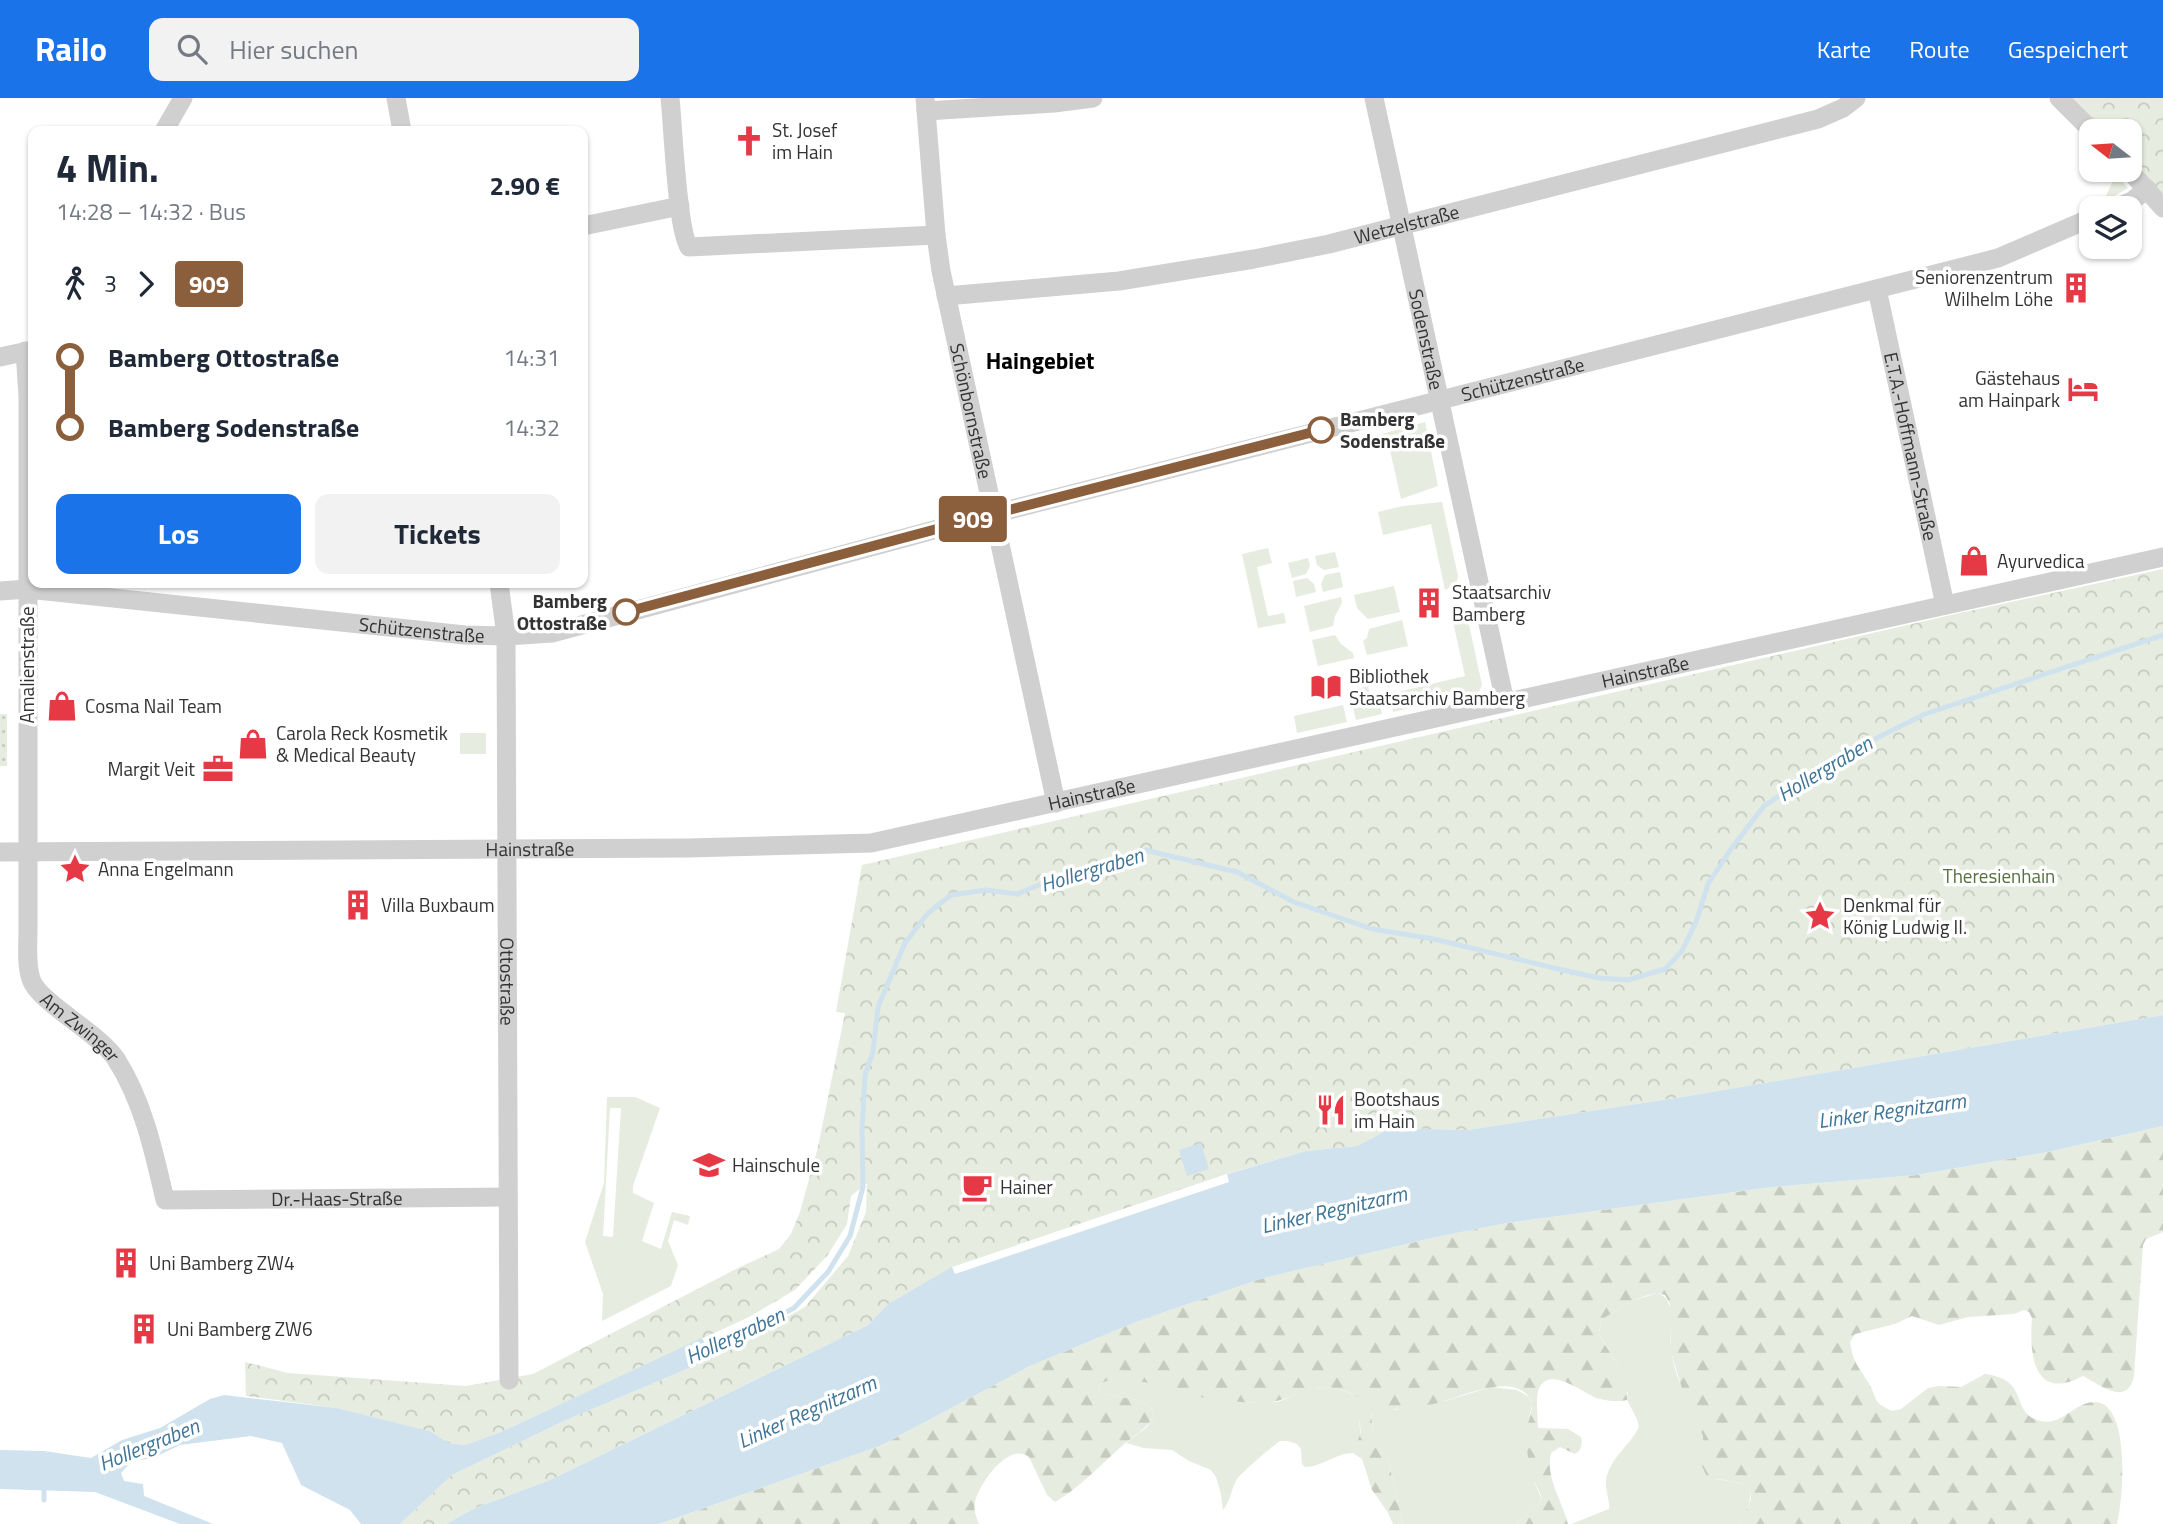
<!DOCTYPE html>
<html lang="de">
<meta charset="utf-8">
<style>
:root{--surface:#fff;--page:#f2f2f3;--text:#1f2937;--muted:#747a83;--accent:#1a73e8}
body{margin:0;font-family:"Titillium Web",sans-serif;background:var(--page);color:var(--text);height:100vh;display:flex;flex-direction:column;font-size:26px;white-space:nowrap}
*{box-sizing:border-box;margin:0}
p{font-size:23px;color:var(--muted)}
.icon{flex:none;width:38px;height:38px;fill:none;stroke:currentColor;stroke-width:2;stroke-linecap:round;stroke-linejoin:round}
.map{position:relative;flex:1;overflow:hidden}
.drawer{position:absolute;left:28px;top:28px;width:560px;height:462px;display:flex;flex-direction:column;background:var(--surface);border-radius:14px;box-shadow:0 2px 5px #0004}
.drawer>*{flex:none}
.badge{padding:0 14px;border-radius:5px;font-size:24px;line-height:46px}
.needle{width:46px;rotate:287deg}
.fabs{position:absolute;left:2079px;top:21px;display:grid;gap:14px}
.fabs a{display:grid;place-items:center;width:63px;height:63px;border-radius:14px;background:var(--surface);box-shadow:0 2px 5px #0004;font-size:35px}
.map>.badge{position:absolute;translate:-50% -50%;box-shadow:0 0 0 4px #fff}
.legs{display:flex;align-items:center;gap:10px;height:77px;padding:0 28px;font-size:23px}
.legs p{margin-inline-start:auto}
.head{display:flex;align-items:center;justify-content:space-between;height:119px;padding:0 28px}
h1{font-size:38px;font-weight:700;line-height:52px}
.cta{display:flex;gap:14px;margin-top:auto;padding:14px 28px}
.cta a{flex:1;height:80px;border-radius:14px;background:var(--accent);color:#fff;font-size:28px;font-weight:700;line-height:80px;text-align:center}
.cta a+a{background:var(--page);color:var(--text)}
ul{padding:0 28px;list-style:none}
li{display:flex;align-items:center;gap:24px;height:70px;font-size:26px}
li i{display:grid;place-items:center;width:10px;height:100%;margin:0 9px;background:currentColor}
li i::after{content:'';width:18px;height:18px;margin:-9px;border:5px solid;border-radius:50%;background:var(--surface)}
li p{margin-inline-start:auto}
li:first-child i{background:linear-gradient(#0000 50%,currentColor 0)}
li:last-child i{background:linear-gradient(currentColor 50%,#0000 0)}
header{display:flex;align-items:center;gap:42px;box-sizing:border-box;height:98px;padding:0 35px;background:var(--accent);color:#fff}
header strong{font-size:33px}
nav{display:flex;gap:38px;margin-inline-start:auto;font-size:24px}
.search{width:490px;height:63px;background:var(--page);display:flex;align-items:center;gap:18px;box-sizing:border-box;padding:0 24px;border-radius:14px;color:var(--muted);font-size:26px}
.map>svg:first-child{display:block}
</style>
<header>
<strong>Railo</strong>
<div class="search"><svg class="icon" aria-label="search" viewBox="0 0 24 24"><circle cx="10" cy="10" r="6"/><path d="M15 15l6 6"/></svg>Hier suchen</div>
<nav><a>Karte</a><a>Route</a><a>Gespeichert</a></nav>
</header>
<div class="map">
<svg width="2163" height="1426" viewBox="0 0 2163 1426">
<defs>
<pattern id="forest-firs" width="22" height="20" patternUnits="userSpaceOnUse" patternTransform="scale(1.75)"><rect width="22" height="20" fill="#e6ecdf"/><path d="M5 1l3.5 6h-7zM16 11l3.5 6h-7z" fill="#c6cbc0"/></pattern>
<pattern id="park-crowns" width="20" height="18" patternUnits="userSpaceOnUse" patternTransform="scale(1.75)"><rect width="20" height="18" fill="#e6ecdf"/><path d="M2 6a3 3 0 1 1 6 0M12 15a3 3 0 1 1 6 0" fill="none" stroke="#c6cbc0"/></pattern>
<pattern id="garden-dots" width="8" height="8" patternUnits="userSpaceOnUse" patternTransform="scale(1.75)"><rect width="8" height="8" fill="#e6ecdf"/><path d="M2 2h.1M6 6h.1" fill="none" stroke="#c6cbc0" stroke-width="1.8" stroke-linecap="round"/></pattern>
</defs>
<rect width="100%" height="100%" fill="#fff"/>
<path fill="#e6ecdf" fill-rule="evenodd" d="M2116,76L2128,90L2108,102L2106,98Z
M1425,324L1438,388L1401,401L1387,339L1354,347L1353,344Z
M1442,404L1458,478L1456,486L1445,492L1431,426L1383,437L1378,414L1403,408Z
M1268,450L1272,465L1257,469L1268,518L1284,515L1286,525L1258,530L1242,456Z
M1335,454L1339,469L1324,472L1317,467L1315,458Z
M1308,460L1310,468L1306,476L1292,480L1288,465Z
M1340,474L1343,489L1323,494L1321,486L1325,477Z
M1307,480L1314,486L1316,494L1296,499L1293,483Z
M1394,488L1400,514L1368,521L1357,510L1354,497Z
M1341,499L1342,505L1335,518L1333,528L1310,534L1304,508Z
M1456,518L1464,521L1469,527L1482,587L1479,594L1393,614L1390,596L1465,578L1452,519Z
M1402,522L1408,548L1367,557L1363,543L1367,540L1369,531Z
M1335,537L1341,546L1353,555L1354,560L1318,568L1312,542Z
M1368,588L1371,600L1378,598L1382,616L1356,622L1349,593Z
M1343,607L1347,624L1297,635L1294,618Z
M460,635H486V656H460Z
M607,999H635L660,1010L633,1088V1095L654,1105L642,1143L661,1151L672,1114L690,1118L688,1127L674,1122L668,1143L678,1167L671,1188L602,1223L603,1196L585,1144L604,1085ZM610,1010H621L613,1139L603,1138Z
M1657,1195C1679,1202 1668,1231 1671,1249C1674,1282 1692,1309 1703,1338V1348L1716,1381L1741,1385L1750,1392C1751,1405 1746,1415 1740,1426H1571L1609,1411C1610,1401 1605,1392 1606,1383C1609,1360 1630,1348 1639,1329L1637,1321L1627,1302L1628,1295L1617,1266L1599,1236L1601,1222L1630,1204Z
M1110,1280L1134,1282L1229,1303L1258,1305L1278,1304L1310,1290L1326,1289L1338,1291L1395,1312L1445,1303L1491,1289L1517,1292L1529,1299L1532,1306L1526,1335L1527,1343L1535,1386L1542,1402L1517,1426H1403L1389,1366L1374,1338L1371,1315L1359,1322L1361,1339L1353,1355C1336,1355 1322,1369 1305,1369L1302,1366L1301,1351L1297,1346C1292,1344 1286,1342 1280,1343C1277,1344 1240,1376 1237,1381C1231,1391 1231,1402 1223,1412L1221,1396L1216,1379L1211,1372L1189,1363L1172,1352L1144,1350L1126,1345L1147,1329L1154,1318C1151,1296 1119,1303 1100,1294L1098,1288Z"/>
<path fill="url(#forest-firs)" d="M2163,1028V1134L2146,1141L2143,1147L2134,1278C2127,1310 2099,1286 2083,1278C2033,1305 2029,1254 2032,1220L2029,1214L2024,1212L2014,1216L1968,1219L1939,1227L1912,1218L1895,1226L1855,1236L1850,1244C1853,1264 1858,1268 1868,1284C1879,1301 1870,1303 1892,1313L1901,1311L1928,1290L1939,1288L1961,1289L1985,1276C2030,1282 2010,1312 2037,1322C2061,1331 2074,1303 2096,1304C2131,1307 2123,1402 2117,1426H1740L1751,1401L1750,1392L1741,1385L1707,1379L1702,1368L1703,1338L1683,1294L1671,1254L1670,1206L1665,1197L1657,1195L1648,1197L1630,1204L1601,1222L1599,1236C1609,1256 1631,1280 1627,1302C1620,1304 1607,1303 1600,1301C1586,1298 1551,1266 1539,1290C1535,1300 1538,1319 1538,1330L1568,1331L1581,1339C1582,1347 1582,1352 1575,1356L1560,1349L1551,1355C1545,1379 1562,1403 1568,1426H1517L1542,1402C1541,1395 1537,1390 1534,1383C1529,1369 1526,1350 1526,1335C1526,1324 1537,1309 1529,1299C1510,1273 1456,1302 1433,1306C1420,1308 1403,1313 1391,1311C1368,1307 1349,1290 1325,1289C1301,1289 1283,1307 1259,1305C1240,1304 1219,1303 1200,1299C1176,1295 1118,1269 1098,1288L1100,1294C1119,1303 1151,1296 1154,1318C1147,1331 1133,1338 1122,1348C1100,1367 1081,1389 1055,1404L1047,1397L1029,1359C1009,1343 979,1386 975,1404C973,1411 976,1419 979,1426H659L880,1348L1030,1268L1136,1224L1260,1181L1436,1139L1507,1125L1772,1089L1917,1077L2048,1054Z
M1364,1308L1370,1311L1374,1337L1389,1366L1403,1426H1393L1387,1413L1372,1392L1362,1361L1353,1355L1361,1334L1358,1314Z"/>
<path fill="url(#park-crowns)" d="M2070,0H2163V99L2130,63V33H2102Z
M2163,471V917L1688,998L1468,1032L1391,1030L1357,1048L1306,1053L1227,1076L952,1170L888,1206L868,1227L550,1382L475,1410L446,1426H400L452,1377L564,1323L713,1260L805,1209L848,1158L866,1114L867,1085L851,1098L847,1126L827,1158L795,1192L749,1219L501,1334L465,1347L449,1345L428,1333L337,1310L246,1298L245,1264L288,1275L466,1288L533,1276L738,1170L779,1151L791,1136L800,1114L818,1049L845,915L836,914L862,767L1951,517Z"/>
<path fill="url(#garden-dots)" d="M0,616H7V668H0Z"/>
<path fill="#cfe2ee" d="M2163,917V1028L2048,1054L1917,1077L1772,1089L1507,1125L1436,1139L1260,1181L1136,1224L1030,1268L880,1348L659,1426H446L475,1410L550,1382L868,1227L888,1206L952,1169L1228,1076L1306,1053L1357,1048L1391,1030L1468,1032L1688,998Z
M1201,1045L1209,1071L1187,1078L1179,1052Z
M702,1240L713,1260L564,1323L452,1377L400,1426H361L350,1412L301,1387L282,1345L251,1338L180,1347L155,1359L131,1364L121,1375L124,1383L143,1386L144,1398L213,1426H180L95,1394L0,1391V1352L44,1353L91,1360L122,1342L160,1330L210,1301L224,1297L337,1310L429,1333L449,1345L465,1347L501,1334Z"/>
<path fill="#fff" d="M1227,1076L1229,1084L955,1176L952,1169Z"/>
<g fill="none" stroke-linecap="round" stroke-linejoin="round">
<path stroke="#cfe2ee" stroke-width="5" d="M702,1254L743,1237L794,1210L828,1174L850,1138L863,1089L862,1033L865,977L873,954L878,909L905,845L928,815L951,797L986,792L1017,796L1068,775L1145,752L1237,774L1294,804L1372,831L1434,841L1562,872L1599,880L1628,882L1665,871L1682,853L1696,824L1708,786L1731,751L1764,708L1831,663L1925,616L2163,537
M44,1402V1389"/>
<g stroke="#d0d0d0" stroke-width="19">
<path d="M396,0L402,33"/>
<path d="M670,0C673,27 677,132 689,149L936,137"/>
<path id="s1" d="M925,0L936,137L941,173L1056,705"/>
<path id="s2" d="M1374,0L1505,604"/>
<path d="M2059,0L2092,33"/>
<path d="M926,13L1054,5L1093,0"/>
<path d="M164,33L183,0"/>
<path d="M2129,72L2163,110"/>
<path d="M2115,110L2132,103L2147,91"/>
<path d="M583,128L680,108"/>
<path id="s3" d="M1877,191L1945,507"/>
<path id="s4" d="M946,198L1119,183L1254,161L1329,146L1818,21L1843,10L1856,0"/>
<path id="s5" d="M25,253L28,298V833C28,848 26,866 31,881C37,903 99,935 116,961C143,1003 154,1054 165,1102L508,1099"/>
<path d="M0,259L33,252"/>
<path id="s6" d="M499,485L506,538L509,1282"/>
<path id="s7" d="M0,493L27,491L465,537L506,538L552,535L993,416L1998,160L2091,120"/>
<path id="s8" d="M0,754L688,750L871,745L2163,459"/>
</g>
</g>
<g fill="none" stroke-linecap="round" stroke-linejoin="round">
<g stroke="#fff" stroke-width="16">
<path id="line-1" d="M626,514L993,416L1321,332"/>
</g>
<use href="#line-1" stroke="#8b5e3c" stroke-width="10"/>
</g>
<defs>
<g id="church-bare" transform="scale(2.415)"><path d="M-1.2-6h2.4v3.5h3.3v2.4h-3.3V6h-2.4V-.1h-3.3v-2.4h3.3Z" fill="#e63946" stroke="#fff" stroke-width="2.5" paint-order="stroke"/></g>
<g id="building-bare" transform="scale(2.415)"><path d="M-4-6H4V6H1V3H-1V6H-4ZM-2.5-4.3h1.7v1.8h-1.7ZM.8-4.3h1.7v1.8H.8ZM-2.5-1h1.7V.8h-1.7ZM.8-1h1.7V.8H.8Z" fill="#e63946" stroke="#fff" stroke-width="2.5" paint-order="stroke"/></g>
<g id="hotel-bare" transform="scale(2.415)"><path d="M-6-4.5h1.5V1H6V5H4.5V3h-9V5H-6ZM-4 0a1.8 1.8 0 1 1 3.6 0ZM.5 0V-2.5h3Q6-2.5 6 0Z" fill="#e63946" stroke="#fff" stroke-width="2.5" paint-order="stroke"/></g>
<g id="shop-bare" transform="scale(2.415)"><path d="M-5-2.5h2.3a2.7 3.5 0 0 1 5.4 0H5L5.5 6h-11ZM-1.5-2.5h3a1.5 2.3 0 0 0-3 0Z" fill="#e63946" stroke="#fff" stroke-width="2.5" paint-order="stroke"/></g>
<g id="library-bare" transform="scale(2.415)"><path d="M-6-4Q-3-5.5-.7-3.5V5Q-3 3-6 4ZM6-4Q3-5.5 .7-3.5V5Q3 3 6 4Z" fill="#e63946" stroke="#fff" stroke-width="2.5" paint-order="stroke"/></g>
<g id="office-bare" transform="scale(2.415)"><path d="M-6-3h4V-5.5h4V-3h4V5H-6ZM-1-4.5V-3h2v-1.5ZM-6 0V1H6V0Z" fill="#e63946" stroke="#fff" stroke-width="2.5" paint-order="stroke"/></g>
<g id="sight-bare" transform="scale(2.415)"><path d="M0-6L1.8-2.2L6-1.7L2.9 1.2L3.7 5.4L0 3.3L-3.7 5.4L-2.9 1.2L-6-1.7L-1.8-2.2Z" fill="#e63946" stroke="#fff" stroke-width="2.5" paint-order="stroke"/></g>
<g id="restaurant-bare" transform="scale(2.415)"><path d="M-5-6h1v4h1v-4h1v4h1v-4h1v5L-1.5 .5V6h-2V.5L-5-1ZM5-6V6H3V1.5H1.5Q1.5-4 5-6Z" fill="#e63946" stroke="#fff" stroke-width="2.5" paint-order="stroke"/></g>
<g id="school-bare" transform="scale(2.415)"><path d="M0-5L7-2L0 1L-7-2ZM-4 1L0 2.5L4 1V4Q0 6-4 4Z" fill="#e63946" stroke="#fff" stroke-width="2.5" paint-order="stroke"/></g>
<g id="cafe-bare" transform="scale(2.415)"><path d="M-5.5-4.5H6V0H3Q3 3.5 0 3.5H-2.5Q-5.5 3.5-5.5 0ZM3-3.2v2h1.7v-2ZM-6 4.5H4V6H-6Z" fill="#e63946" stroke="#fff" stroke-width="2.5" paint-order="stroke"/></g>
</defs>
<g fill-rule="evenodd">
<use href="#church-bare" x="749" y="43"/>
<use href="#building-bare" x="2076" y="190"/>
<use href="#hotel-bare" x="2083" y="291"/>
<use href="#shop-bare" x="1974" y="463"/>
<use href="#building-bare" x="1429" y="505"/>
<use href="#library-bare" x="1326" y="589"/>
<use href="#shop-bare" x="62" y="608"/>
<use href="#shop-bare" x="253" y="646"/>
<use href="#office-bare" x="218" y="671"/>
<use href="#sight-bare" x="75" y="771"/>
<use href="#building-bare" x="358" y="807"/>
<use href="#sight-bare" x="1820" y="818"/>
<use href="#restaurant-bare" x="1331" y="1012"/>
<use href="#school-bare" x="709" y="1067"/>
<use href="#cafe-bare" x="977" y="1089"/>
<use href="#building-bare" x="126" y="1165"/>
<use href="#building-bare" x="144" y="1231"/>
</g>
<g fill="#fff" stroke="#8b5e3c" stroke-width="3.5">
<circle cx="1321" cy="332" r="12"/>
<circle cx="626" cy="514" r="12"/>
</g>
<g text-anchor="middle" stroke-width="7" stroke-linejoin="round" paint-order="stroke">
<g font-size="19" fill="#333" stroke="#fff" text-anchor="start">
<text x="772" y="39">St. Josef<tspan x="772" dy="22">im Hain</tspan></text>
<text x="2053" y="186" text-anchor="end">Seniorenzentrum<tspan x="2053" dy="22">Wilhelm Löhe</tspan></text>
<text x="2060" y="287" text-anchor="end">Gästehaus<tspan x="2060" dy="22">am Hainpark</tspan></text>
<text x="1997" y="470">Ayurvedica</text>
<text x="1452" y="501">Staatsarchiv<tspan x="1452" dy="22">Bamberg</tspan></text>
<text x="1349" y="585">Bibliothek<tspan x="1349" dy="22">Staatsarchiv Bamberg</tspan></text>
<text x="85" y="615">Cosma Nail Team</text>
<text x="276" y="642">Carola Reck Kosmetik<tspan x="276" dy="22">&amp; Medical Beauty</tspan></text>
<text x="195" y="678" text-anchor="end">Margit Veit</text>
<text x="98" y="778">Anna Engelmann</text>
<text x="381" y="814">Villa Buxbaum</text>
<text x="1843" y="814">Denkmal für<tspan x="1843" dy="22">König Ludwig II.</tspan></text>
<text x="1354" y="1008">Bootshaus<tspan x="1354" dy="22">im Hain</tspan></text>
<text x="732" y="1074">Hainschule</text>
<text x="1000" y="1096">Hainer</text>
<text x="149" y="1172">Uni Bamberg ZW4</text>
<text x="167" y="1238">Uni Bamberg ZW6</text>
</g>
<g font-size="19" fill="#333" stroke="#fff">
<text dy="7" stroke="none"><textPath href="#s4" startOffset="467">Wetzelstraße</textPath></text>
<text dy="7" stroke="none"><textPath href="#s2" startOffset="247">Sodenstraße</textPath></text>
<text dy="7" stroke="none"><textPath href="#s7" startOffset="1558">Schützenstraße</textPath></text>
<text dy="7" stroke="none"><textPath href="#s1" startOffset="317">Schönbornstraße</textPath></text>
<text dy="7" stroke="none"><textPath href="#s3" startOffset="161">E.T.A.-Hoffmann-Straße</textPath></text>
<text dy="7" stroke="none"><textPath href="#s7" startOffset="424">Schützenstraße</textPath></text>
<text transform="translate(27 567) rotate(-90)" y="7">Amalienstraße</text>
<text dy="7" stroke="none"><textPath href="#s8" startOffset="1664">Hainstraße</textPath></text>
<text dy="7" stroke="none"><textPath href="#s8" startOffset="1097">Hainstraße</textPath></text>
<text dy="7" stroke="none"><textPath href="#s8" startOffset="530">Hainstraße</textPath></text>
<text dy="7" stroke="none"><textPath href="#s6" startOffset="399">Ottostraße</textPath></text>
<text dy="7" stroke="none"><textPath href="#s5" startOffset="698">Am Zwinger</textPath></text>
<text dy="7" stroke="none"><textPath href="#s5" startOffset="1068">Dr.-Haas-Straße</textPath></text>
</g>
<g font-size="19" font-weight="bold" fill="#333" stroke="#fff" text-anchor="start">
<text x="1340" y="328">Bamberg<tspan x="1340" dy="22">Sodenstraße</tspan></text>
<text x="607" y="510" text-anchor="end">Bamberg<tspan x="607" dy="22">Ottostraße</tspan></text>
</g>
<g font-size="19" fill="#56703f" stroke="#fff">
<text x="1999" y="785">Theresienhain</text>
</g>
<g font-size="21" font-style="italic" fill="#3f7597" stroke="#fff">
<text transform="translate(1825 671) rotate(-31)" y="7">Hollergraben</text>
<text transform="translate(1092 772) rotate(-17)" y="7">Hollergraben</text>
<text transform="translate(1892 1013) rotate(-8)" y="7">Linker Regnitzarm</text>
<text transform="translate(1334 1112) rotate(-13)" y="7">Linker Regnitzarm</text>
<text transform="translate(735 1238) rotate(-25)" y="7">Hollergraben</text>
<text transform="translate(807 1314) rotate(-24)" y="7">Linker Regnitzarm</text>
<text transform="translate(149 1347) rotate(-22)" y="7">Hollergraben</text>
</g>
<g font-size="23" font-weight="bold" fill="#000" stroke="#fff">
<text x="1040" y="271">Haingebiet</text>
</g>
</g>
</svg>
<div class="fabs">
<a><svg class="needle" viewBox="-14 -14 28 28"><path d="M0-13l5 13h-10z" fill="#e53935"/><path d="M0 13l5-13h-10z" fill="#747a83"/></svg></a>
<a><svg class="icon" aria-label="layers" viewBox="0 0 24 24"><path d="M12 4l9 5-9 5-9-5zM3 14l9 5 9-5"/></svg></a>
</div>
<b class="badge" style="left:973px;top:421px;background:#8b5e3c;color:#fff">909</b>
<section class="drawer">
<div class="head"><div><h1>4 Min.</h1><p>14:28 – 14:32 · Bus</p></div><b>2.90 €</b></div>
<div class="legs"><svg class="icon" aria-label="walk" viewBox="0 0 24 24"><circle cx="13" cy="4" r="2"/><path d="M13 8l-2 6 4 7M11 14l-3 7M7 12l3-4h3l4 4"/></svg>3<svg class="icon" aria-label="forward" viewBox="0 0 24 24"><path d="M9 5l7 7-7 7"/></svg><b class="badge" style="background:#8b5e3c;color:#fff">909</b></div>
<ul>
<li><i style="color:#8b5e3c"></i><b>Bamberg Ottostraße</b><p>14:31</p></li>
<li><i style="color:#8b5e3c"></i><b>Bamberg Sodenstraße</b><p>14:32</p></li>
</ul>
<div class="cta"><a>Los</a><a>Tickets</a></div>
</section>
</div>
